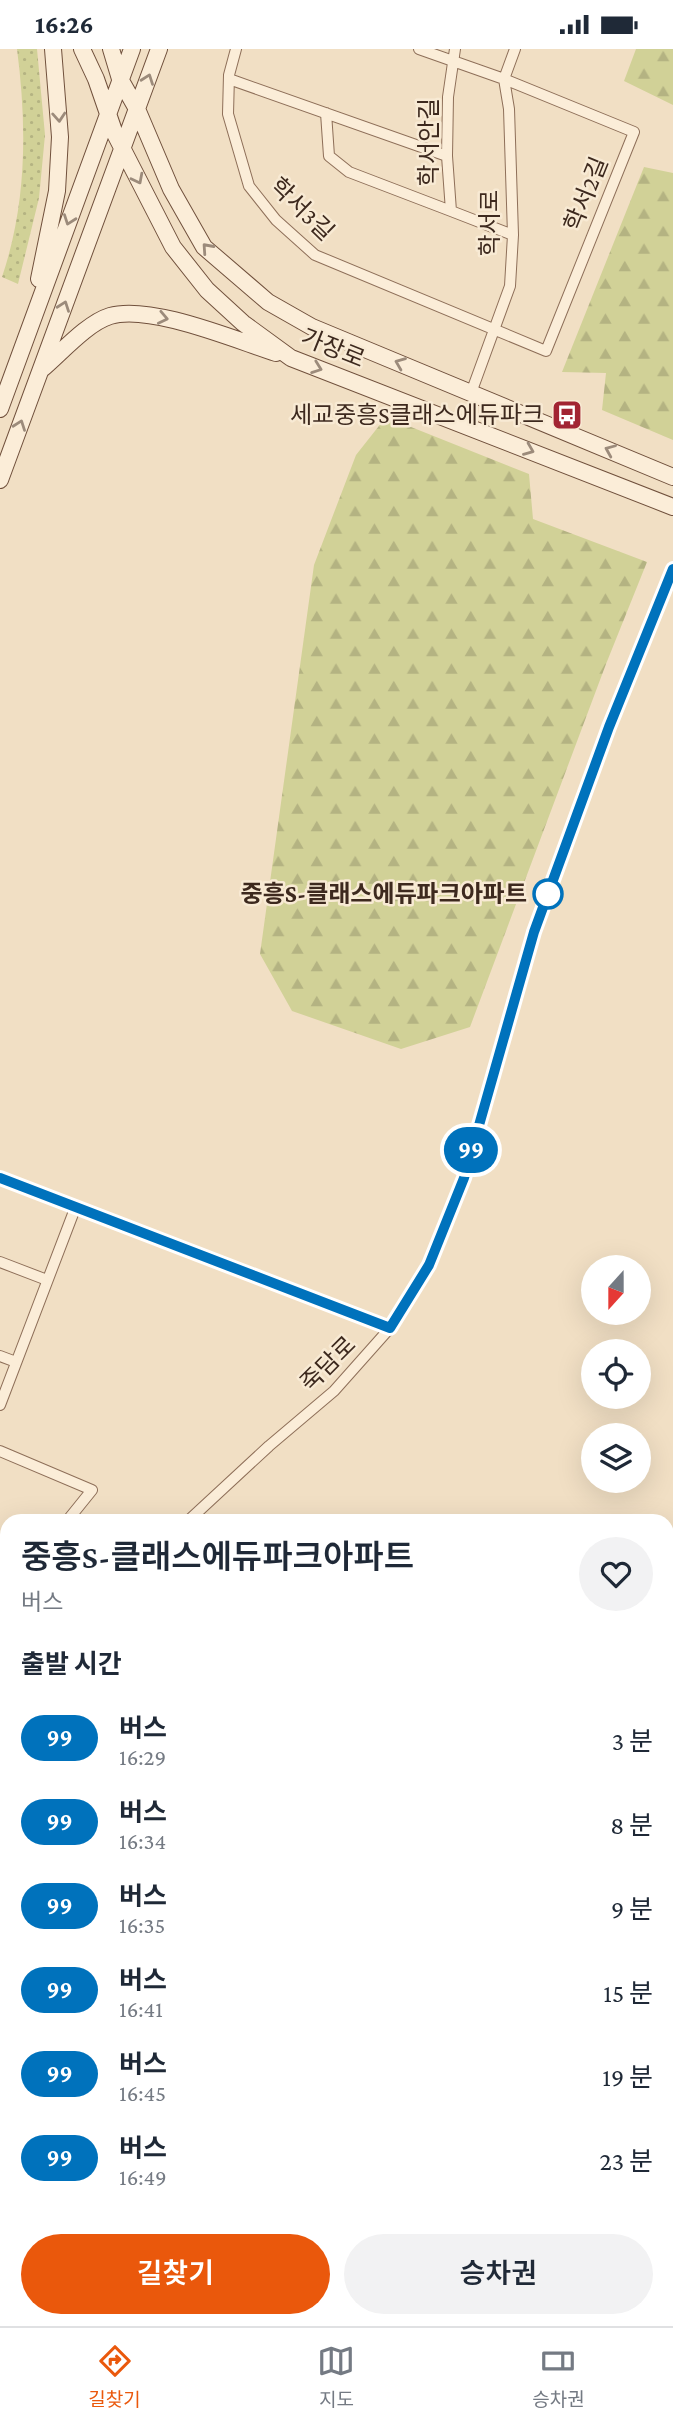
<!DOCTYPE html>
<html lang="ko">
<meta charset="utf-8">
<style>
:root{--surface:#fff;--page:#f2f2f3;--text:#1f2937;--muted:#747a83;--line:#e0e1e3;--accent:#ea580c}
body{margin:0;font-family:"Crimson Pro","Noto Sans KR",serif;background:var(--page);color:var(--text);height:100vh;display:flex;flex-direction:column;font-size:26px;white-space:nowrap}
*{box-sizing:border-box;margin:0}
p{font-size:23px;color:var(--muted)}
.icon{flex:none;width:38px;height:38px;fill:none;stroke:currentColor;stroke-width:2;stroke-linecap:round;stroke-linejoin:round}
.map{position:relative;flex:1;overflow:hidden}
.details{position:absolute;left:0px;top:1465px;width:674px;height:814px;display:flex;flex-direction:column;background:var(--surface);border-radius:21px 21px 0 0;box-shadow:0 7px 28px #0002}
.details>*{flex:none}
.badge{padding:0 14px;border-radius:23px;font-size:24px;line-height:46px}
.needle{width:46px;rotate:201deg}
.controls{position:absolute;left:581px;top:1206px;display:grid;gap:14px}
.controls a{display:grid;place-items:center;width:70px;height:70px;border-radius:50%;background:var(--surface);box-shadow:0 7px 28px #0002;font-size:35px}
.map>.badge{position:absolute;translate:-50% -50%;box-shadow:0 0 0 4px #fff}
h2{padding:0 21px;font-size:26px;line-height:63px}
.round{display:grid;place-items:center;flex:none;width:74px;height:74px;border-radius:37px;background:var(--page)}
.overview{display:flex;align-items:center;justify-content:space-between;height:119px;padding:0 21px}
h1{font-size:33px;font-weight:600;line-height:52px}
.button{display:flex;gap:14px;margin-top:auto;padding:14px 21px}
.button a{flex:1;height:80px;border-radius:42px;background:var(--accent);color:#fff;font-size:28px;font-weight:600;line-height:80px;text-align:center}
.button a+a{background:var(--page);color:var(--text)}
ul{padding:0;list-style:none}
li{display:flex;align-items:center;gap:21px;height:84px;padding:0 21px}
li div{flex:1}
li b{display:block;font-size:26px}
li em{font-style:normal}
li .badge{min-width:77px;font-weight:700;text-align:center}
.status{display:flex;justify-content:space-between;align-items:center;height:49px;padding:0 35px;background:var(--surface);direction:ltr}
.status svg{height:19px;fill:currentColor}
.menu{display:flex;justify-content:space-around;align-items:center;height:98px;border-top:2px solid var(--line);background:var(--surface);font-size:19px;color:var(--muted)}
.menu a{display:grid;justify-items:center;gap:4px}
.menu .current{color:var(--accent)}
.map>svg:first-child{display:block}
</style>
<div class="status"><b>16:26</b><svg viewBox="0 0 49 12"><path d="M0 12V9h3v3zM5 12V6h3v6zM10 12V3h3v9zM15 12V0h3v12zM26 1h20v11H26zM47 4h2v5h-2z"/></svg></div>
<div class="map">
<svg width="673" height="2277" viewBox="0 0 673 2277">
<defs>
<pattern id="grass-dots" width="8" height="8" patternUnits="userSpaceOnUse" patternTransform="scale(1.75)"><rect width="8" height="8" fill="#d1d197"/><path d="M2 2h.1M6 6h.1" fill="none" stroke="#b4b382" stroke-width="1.8" stroke-linecap="round"/></pattern>
<pattern id="forest-firs" width="22" height="20" patternUnits="userSpaceOnUse" patternTransform="scale(1.75)"><rect width="22" height="20" fill="#d1d197"/><path d="M5 1l3.5 6h-7zM16 11l3.5 6h-7z" fill="#b4b382"/></pattern>
</defs>
<rect width="100%" height="100%" fill="#f1dfc4"/>
<path fill="url(#grass-dots)" d="M17,0H37L45,86L39,149L18,235L2,228C27,154 27,77 17,0Z"/>
<path fill="url(#forest-firs)" d="M636,0H673V56L624,32Z
M644,118L673,124V391L602,361L606,324L562,323Z
M386,368L529,425L533,470L647,513L606,615L470,978L401,1000L292,962L260,905L314,516L356,406Z"/>
<g fill="none" stroke-linecap="round" stroke-linejoin="round">
<g stroke="#8e6f59" stroke-width="12">
<path id="street" d="M236,0L229,26L228,65L249,137L276,171L315,206L546,302L634,83L504,30L419,0
M455,0L448,48L447,107L451,162L513,186
M229,30L447,107
M326,64L329,107L349,123L451,162
M471,344L510,237L513,186L509,60L504,30L515,0
M0,1129L390,1279
M0,1213L47,1231
M0,1307L16,1313
M0,1356L76,1157
M0,1402L92,1441L67,1472
M188,1472L269,1397L334,1342L390,1279L429,1215L463,1129L534,883L609,678L673,520
M0,1574L7,1561
M0,1616L7,1618
M0,1803L7,1785
M667,2071L673,2073"/>
</g>
<g stroke="#70503c" stroke-width="18">
<path id="secondary" d="M82,0L96,30L115,85L173,198L207,241L243,274L291,309L673,458
M111,0L120,30L137,60L171,140L204,198L268,253L312,278L673,428
M39,230L57,142L60,88L53,0
M42,320C61,304 87,274 110,267C150,255 235,291 276,304
M0,360L132,0
M0,431L159,0
M0,2021L7,2023"/>
</g>
<use href="#street" stroke="#fbedd8" stroke-width="10"/>
<use href="#secondary" stroke="#fbedd8" stroke-width="16"/>
</g>
<defs><path id="oneway-chevron" d="M-2-3.5L2.5 0L-2 3.5" fill="none" stroke-width="1.6" stroke-linecap="round" stroke-linejoin="round" transform="scale(1.75)"/></defs>
<g stroke="#9c8b7b">
<use href="#oneway-chevron" transform="translate(148 30) rotate(-70)"/>
<use href="#oneway-chevron" transform="translate(59 68) rotate(86)"/>
<use href="#oneway-chevron" transform="translate(138 130) rotate(63)"/>
<use href="#oneway-chevron" transform="translate(69 171) rotate(110)"/>
<use href="#oneway-chevron" transform="translate(207 199) rotate(-132)"/>
<use href="#oneway-chevron" transform="translate(64 257) rotate(-70)"/>
<use href="#oneway-chevron" transform="translate(163 269) rotate(12)"/>
<use href="#oneway-chevron" transform="translate(400 314) rotate(-158)"/>
<use href="#oneway-chevron" transform="translate(317 319) rotate(20)"/>
<use href="#oneway-chevron" transform="translate(20 376) rotate(-70)"/>
<use href="#oneway-chevron" transform="translate(529 401) rotate(22)"/>
<use href="#oneway-chevron" transform="translate(610 401) rotate(-157)"/>
</g>
<g fill="none" stroke-linecap="round" stroke-linejoin="round">
<g stroke="#fff" stroke-width="16">
<path id="line" d="M0,1129L390,1279L429,1216L464,1129L534,883L609,678L673,520"/>
</g>
<use href="#line" stroke="#0072bc" stroke-width="10"/>
</g>
<defs>
<g id="bus-square" transform="scale(1.575)"><rect x="-9" y="-9" width="18" height="18" rx="4" fill="#a22433" stroke="#f8ead4"/><path d="M-5-6H5V4H4V6H2V4H-2V6H-4V4H-5ZM-3.5-4V0h7V-4ZM-3.5 1.2v1.5H-2V1.2ZM2 1.2v1.5H3.5V1.2Z" fill="#fff"/></g>
</defs>
<g fill-rule="evenodd">
<use href="#bus-square" x="567" y="366"/>
</g>
<circle fill="#fff" stroke="#0072bc" stroke-width="3.5" cx="548" cy="845" r="14"/>
<g text-anchor="middle" stroke-width="5" stroke-linejoin="round" paint-order="stroke">
<g font-size="24" fill="#3d291e" stroke="#f8ead4">
<text transform="translate(429 93) rotate(-90)" y="8">학서안길</text>
<text transform="translate(586 145) rotate(-68)" y="8">학서2길</text>
<text transform="translate(302 160) rotate(44)" y="8">학서3길</text>
<text transform="translate(490 174) rotate(-90)" y="8">학서로</text>
<text transform="translate(333 299) rotate(22)" y="8">가장로</text>
<text transform="translate(328 1315) rotate(-45)" y="8">죽담로</text>
</g>
<g font-size="24" fill="#3d291e" stroke="#f8ead4" text-anchor="end">
<text x="544" y="374">세교중흥S클래스에듀파크</text>
</g>
<g font-size="24" font-weight="bold" fill="#3d291e" stroke="#f8ead4" text-anchor="end">
<text x="527" y="853">중흥S-클래스에듀파크아파트</text>
</g>
</g>
</svg>
<div class="controls">
<a><svg class="needle" viewBox="-14 -14 28 28"><path d="M0-13l5 13h-10z" fill="#e53935"/><path d="M0 13l5-13h-10z" fill="#747a83"/></svg></a>
<a><svg class="icon" aria-label="locate" viewBox="0 0 24 24"><circle cx="12" cy="12" r="6"/><path d="M12 2v4M12 18v4M2 12h4M18 12h4"/></svg></a>
<a><svg class="icon" aria-label="layers" viewBox="0 0 24 24"><path d="M12 4l9 5-9 5-9-5zM3 14l9 5 9-5"/></svg></a>
</div>
<b class="badge" style="left:471px;top:1101px;background:#0072bc;color:#fff">99</b>
<section class="details">
<div class="overview"><div><h1>중흥S-클래스에듀파크아파트</h1><p>버스</p></div><a class="round"><svg class="icon" aria-label="heart" viewBox="0 0 24 24"><path d="M12 20l-8-8c-3-5 5-10 8-4 3-6 11-1 8 4z"/></svg></a></div>
<h2>출발 시간</h2>
<ul>
<li><span class="badge" style="background:#0072bc;color:#fff">99</span><div><b>버스</b><p>16:29</p></div><em>3 분</em></li>
<li><span class="badge" style="background:#0072bc;color:#fff">99</span><div><b>버스</b><p>16:34</p></div><em>8 분</em></li>
<li><span class="badge" style="background:#0072bc;color:#fff">99</span><div><b>버스</b><p>16:35</p></div><em>9 분</em></li>
<li><span class="badge" style="background:#0072bc;color:#fff">99</span><div><b>버스</b><p>16:41</p></div><em>15 분</em></li>
<li><span class="badge" style="background:#0072bc;color:#fff">99</span><div><b>버스</b><p>16:45</p></div><em>19 분</em></li>
<li><span class="badge" style="background:#0072bc;color:#fff">99</span><div><b>버스</b><p>16:49</p></div><em>23 분</em></li>
</ul>
<div class="button"><a>길찾기</a><a>승차권</a></div>
</section>
</div>
<nav class="menu">
<a class="current"><svg class="icon" aria-label="directions" viewBox="0 0 24 24"><path d="M12 3l9 9-9 9-9-9zM9 14v-3h6M13 9l2 2-2 2"/></svg>길찾기</a>
<a><svg class="icon" aria-label="map" viewBox="0 0 24 24"><path d="M3 6l6-2 6 2 6-2v14l-6 2-6-2-6 2zM9 4v14M15 6v14"/></svg>지도</a>
<a><svg class="icon" aria-label="tickets" viewBox="0 0 24 24"><path d="M3 7h18v10H3zM15 7v10"/></svg>승차권</a>
</nav>
